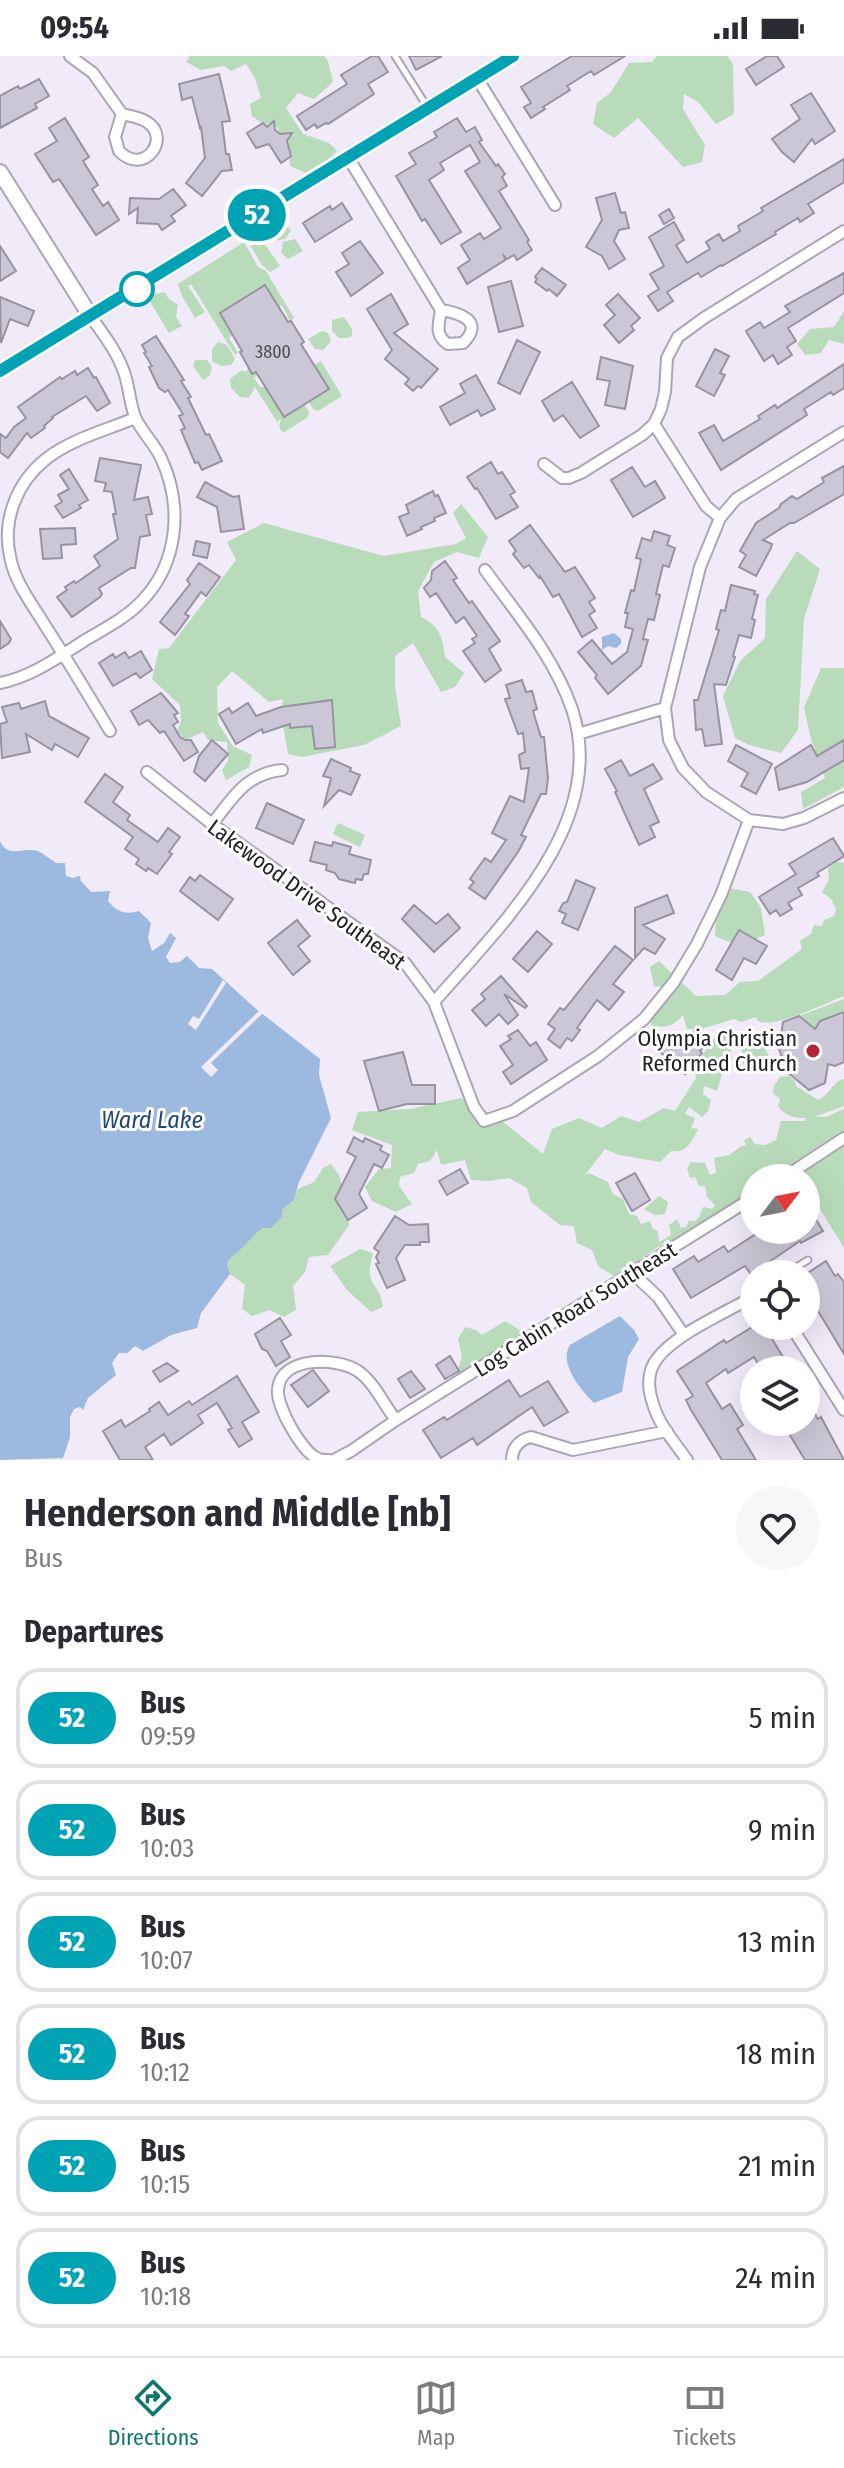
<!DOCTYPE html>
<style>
:root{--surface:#fff;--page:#f7f7f7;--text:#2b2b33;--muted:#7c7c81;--line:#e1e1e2;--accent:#0f766e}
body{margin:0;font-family:"Fira Sans Condensed",sans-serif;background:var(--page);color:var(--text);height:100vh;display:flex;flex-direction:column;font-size:30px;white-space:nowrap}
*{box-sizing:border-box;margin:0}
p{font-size:26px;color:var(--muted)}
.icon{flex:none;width:44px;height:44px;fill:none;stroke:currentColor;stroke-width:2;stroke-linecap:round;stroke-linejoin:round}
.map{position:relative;height:1404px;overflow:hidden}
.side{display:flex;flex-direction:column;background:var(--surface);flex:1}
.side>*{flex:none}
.badge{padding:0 16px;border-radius:26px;font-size:28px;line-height:52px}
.needle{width:52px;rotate:58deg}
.tools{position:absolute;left:740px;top:1108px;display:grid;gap:16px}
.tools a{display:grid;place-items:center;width:80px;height:80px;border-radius:50%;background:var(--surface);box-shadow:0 8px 32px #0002;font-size:40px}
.map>.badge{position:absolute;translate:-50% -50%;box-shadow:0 0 0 4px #fff}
h2{padding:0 24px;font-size:30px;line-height:72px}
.round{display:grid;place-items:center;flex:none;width:84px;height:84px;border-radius:42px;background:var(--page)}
.headline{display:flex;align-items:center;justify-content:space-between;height:136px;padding:0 24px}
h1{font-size:38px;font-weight:700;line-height:60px}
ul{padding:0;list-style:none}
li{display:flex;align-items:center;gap:24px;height:100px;margin:0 16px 12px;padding:0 8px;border:4px solid var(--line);border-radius:24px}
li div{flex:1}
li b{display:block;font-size:30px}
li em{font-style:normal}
li .badge{min-width:88px;font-weight:700;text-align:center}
.status{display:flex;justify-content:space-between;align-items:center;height:56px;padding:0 40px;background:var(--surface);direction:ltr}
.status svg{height:22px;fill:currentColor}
.tab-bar{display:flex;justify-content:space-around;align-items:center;height:112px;border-top:2px solid var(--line);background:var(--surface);font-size:22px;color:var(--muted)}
.tab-bar a{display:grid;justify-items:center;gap:4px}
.tab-bar .on{color:var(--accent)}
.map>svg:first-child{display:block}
</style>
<div class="status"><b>09:54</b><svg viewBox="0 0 49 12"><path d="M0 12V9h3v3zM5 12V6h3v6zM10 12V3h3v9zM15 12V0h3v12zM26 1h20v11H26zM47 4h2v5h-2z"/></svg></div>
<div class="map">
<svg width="844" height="1404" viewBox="0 0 844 1404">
<rect width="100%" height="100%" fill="#f1eaf9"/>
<path fill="#b8dcb9" d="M190,0H324L328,5L333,26L314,43L298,37L286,52L303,78L329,87L337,95L323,110L306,117L290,110L288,78H280L274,66L265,69L252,60L250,48L261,42L255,22L246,8L231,15L224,10L201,14L186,6Z
M657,0H727L733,8L734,58L716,68L698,46L684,38L683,53L705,89L702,106L683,111L638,62L614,82L593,68L597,47L611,36L629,7L652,6Z
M283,163L291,175L285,183L274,185L268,178L269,172Z
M258,178L280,210L270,216L262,209L247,184Z
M295,183L303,195L288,203L281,197L283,186Z
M244,186L258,211L266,215L294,262L290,265L282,249L278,251L264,230L220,257L233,279L229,282L238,297L235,299L191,228L188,230L205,256L195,262L182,240L178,228Z
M165,236L168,242L178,249L176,261L182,270L169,277L149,244L151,239Z
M844,255V288L829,284L821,297L805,299L797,288L810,273L834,271Z
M344,261L352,273V280L347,282H339L332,275V264Z
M322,275L328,277L331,285L323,294L315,293L308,283Z
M218,286L227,289L235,303L231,309L221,310L212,305V293Z
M195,304H207L212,311L210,319L203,324L193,310Z
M321,305L342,340L318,355L314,354L305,341L312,343L329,333L314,309Z
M249,312L258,319L254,322L261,332L265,330L283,361L301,350V344L309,356L308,361L283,377L279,371L281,363L277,366L255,331L249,342L240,341L231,332L230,323L242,314L245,316Z
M461,448L488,481L479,502L457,496L434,506L418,535L421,561C439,570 443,581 445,601L464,617L455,631L441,636L413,587L395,600V629L401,670L364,689L302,701L288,698L281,657L283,643L269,646L232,615L217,631L218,667L233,690L252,699L249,711L226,724L222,714L228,705L227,686L208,684L203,676L185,684L177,675L181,665L180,649L152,623L159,593L169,592L236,504L227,486L264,467L384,500L456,488L466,482L453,457Z
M797,495L820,513L804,563L798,674L781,697L749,689L735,682L723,640L740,605L765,582L766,543Z
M821,612H844V731L803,753L801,736L825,722L811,683L804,652Z
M338,767L365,779L360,791L333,778Z
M837,806L844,807V940C825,947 775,973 758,965L756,961L741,966L734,963L701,973H687L683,959C674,970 665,973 651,969V949L665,931L654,930L650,911L659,905L696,940L725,939L740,926L758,925L802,893L800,885L811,878L814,869L822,870L824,864L834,860L836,853L831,843L822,836L829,824L828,812Z
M729,832L750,836L761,852L765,879C743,889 737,891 715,880L716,860Z
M844,943V956L820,967L815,973L799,960Z
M725,977H736L730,989L732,1002L722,1018L717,1035L704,1030L703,1038L711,1044L708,1055L702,1061L689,1051L685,1058L695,1062L691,1072L698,1073C691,1087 687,1097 671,1095L660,1106L619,1099L605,1093L585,1119L589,1117L608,1126L613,1138L623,1143L629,1158L637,1160L641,1168L650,1165L652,1172L658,1175L659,1186L671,1179L669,1169L677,1163L681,1172L686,1171L689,1165H695L699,1161L703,1151L712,1153L715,1149L707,1141L705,1130H699L695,1121L690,1122L687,1112L691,1106L705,1107L710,1119L716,1117L714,1102L729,1099L740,1091L746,1089L744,1084L750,1081L755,1088L765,1089L776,1084L781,1065H805L806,1062C793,1062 785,1060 778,1050L780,1043L773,1037L774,1030L780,1021L789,1020L795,1025L796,1030L818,1044C829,1040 833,1025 844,1023V1050L814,1061H826L844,1053V1192L809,1135L806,1136V1122H754V1141H750V1152L697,1183L658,1191L643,1201L625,1219L617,1222L598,1210L592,1194L577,1187L574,1170L560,1169L531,1146L527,1132L509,1122L488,1125L471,1124L465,1104L441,1109L437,1094L430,1105L418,1108L414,1117L400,1121L399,1130L412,1148L396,1156L372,1145L365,1131L379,1113L391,1112L392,1089L352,1074L358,1056L410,1053L461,1042L501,1064L543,1098L552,1073L579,1062L602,1072L621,1060L639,1066L664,1052L675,1055L696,1022L694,1012L714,982Z
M758,985L764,990L771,1005L765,1008L770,1005L765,1002L758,1007L762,1009L752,1010L751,1008L745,1012C738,999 742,984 758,985Z
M331,1108L339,1119L349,1156V1169L328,1199L309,1201L305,1216L293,1230L296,1254L284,1261L270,1254L252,1260L242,1253L245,1229L230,1218L227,1207C233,1197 242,1194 247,1183L294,1144L298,1133L314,1126L323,1112Z
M659,1140L668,1146L665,1158L655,1159L644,1153Z
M360,1193L373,1197C363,1233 379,1222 383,1251L371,1256L347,1234L330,1210Z
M505,1265L522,1275L524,1288L519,1300L455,1322L462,1301L458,1283L465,1271L476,1274L482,1279Z"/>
<path fill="#9cbae0" d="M614,577L621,583V588L616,592L608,590L602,594V581Z
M0,785C8,803 23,791 38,795C44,798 50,803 56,807H65L66,820L73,822L80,820L81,825L91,836L110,835L108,845C117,856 125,859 139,855L151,867L148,882L152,895L164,887L170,877L176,882L166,901L170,907L180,906L187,900L199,912L212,913L255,952L320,1003L319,1019L331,1062L299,1126L294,1144L282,1154V1161L271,1172H263C254,1178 249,1185 242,1192C236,1198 232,1199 227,1207L230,1218L201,1257L197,1272L171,1279L143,1295L135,1290L127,1297H119L112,1307L116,1319L88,1342L83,1354L80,1351L74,1353L70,1361V1381L63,1402L0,1404Z
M620,1260L634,1274L639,1283L628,1301L622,1336L594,1347C581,1334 558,1307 570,1289Z"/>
<path fill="#f1eaf9" d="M223,924L226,927L196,974L188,968L193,960L199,963Z
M262,952L265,955L211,1007L218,1014L211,1021L201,1011Z"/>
<path fill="#ccc7d6" stroke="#9893a2" stroke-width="2" d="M372,0H378L388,16L368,28L374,38L328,68L326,67L317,72L315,68L306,74L297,60L347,28L341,19Z
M409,0H442L416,14Z
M572,0H625L594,19L591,15L567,30L570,34L543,51L545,53L531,62L524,51L531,47L521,31Z
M767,0H777L784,11L756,29L746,13Z
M219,18L230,65L222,66L226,98H229L232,114L222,115L202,140L186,127L205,102L201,71L200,72L192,41L182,44L179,28Z
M39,23L49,40L35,48L37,52L0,72V40L18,30L20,33Z
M811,37L835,75L815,88L812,83L794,106L782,96L772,83L800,63L791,49Z
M65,62L89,101L83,105L98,129L92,133L103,150L108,146L119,164L96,179L59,123L53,126L35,98L57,85L49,72Z
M457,62L466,76L475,71L482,84L479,86L496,110L498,108L505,118L502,121L507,130L499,135L529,184L527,186L532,194L517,204L514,199L507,203L504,200L505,204L467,228L458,212L470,204L461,189L480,177L484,183L501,172L465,115L480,106L470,89L440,107L444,114L429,124L461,176L441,188L425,163L422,165L396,120L416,108L409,97L437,81L434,76Z
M274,65L275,74L280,78L292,77L287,85L291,100L281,107L269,88L256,92L247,77L263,67L267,71Z
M844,103V126L808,148L814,157L800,166L798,162L775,176L776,178L722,210L721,209L701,221L698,217L667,236L673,245L658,255L648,240L659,233L650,218L664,210L649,181L674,166L684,184L676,189L687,207L710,193L706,186L719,178L723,185L740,175L738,170L763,155L761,152Z
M173,133L186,149L171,160L175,165L162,174L158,168L137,167L138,152L129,158L130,142L159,143Z
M615,137L621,157L625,156L629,172L619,174L614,185L625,203L609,213L602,200L586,191L602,164L596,142Z
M342,147L352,163L315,186L303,167L330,150L332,154Z
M669,153L674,162L664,168L659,159Z
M360,185L383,217L351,240L336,216L349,208L342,197Z
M0,190L16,215L0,225Z
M542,212L566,229L557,240L549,233L547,235L535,226L537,223L535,221Z
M844,217V237L788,272L796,285L787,291L792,299L778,308L773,299L764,305L746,275L760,266L764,272L790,256L785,250Z
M511,225L523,270L499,276L488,231Z
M265,229L288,266L291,265L304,286L301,288L329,333L284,361L256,316L252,318L240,296L242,295L220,257Z
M391,238L408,268L394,277L438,313L421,332L418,330L413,335L405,328L409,323L385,303L392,294L367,253Z
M618,238L640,262L631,270L634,274L619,287L604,269L615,259L606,249Z
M0,241L34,255L28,270L10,263L1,287Z
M156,280L184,324L181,325L191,341L188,342L206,379L209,378L222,405L202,414L198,406L195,407L181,374L185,372L179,360L183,358L168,334L165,336L159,332L149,311L152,310L144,297L146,296L142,289Z
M517,284L540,296L520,338L498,327Z
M715,293L729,300L720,317L725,319L714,340L696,330Z
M601,301L633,310L625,353L605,349L610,325L597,323Z
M844,308V332L833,339L831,336L804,353L807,359L721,414L699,377L714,369L723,385L760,363L758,360L775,349L777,352Z
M88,312L94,322L96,321L110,347L97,355L86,340L52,361L53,362L44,370L45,372L31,382L27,377L8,402L0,396V378L6,382L14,371L26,362L18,351L60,321L62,323L75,315L77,319Z
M476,319L495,353L481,360L478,354L450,369L440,351L465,337L460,328Z
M572,326L599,370L580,382L563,359L554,365L542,345Z
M100,402L141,409L134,444L148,441L152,458L146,459L150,479L140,481L135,512H131L99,532L102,538L100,541L72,561L57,541L67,534L65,531L74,525L76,527L100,510L94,500L118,483L113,458H116L112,436L104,435L106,427L95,425Z
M491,406L498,418L502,416L515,436L510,439L518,451L496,463L477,432L475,433L467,421Z
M844,410V438L794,467H790L763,484L772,488L771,492L756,520L739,511L746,499L740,495L756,467L779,452L781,448L792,440L797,443L824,426L822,422Z
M632,411L645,431L655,425L665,442L633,461L611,424Z
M69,413L88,444L79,449L81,452L63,462L55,450L62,446L58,439L69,433L60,419Z
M205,426L233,441L239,440L244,473L221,476L217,451L197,441Z
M433,435L435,440L438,439L446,457L434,462L435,465L421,471L422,473L407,480L399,461L409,457L406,449Z
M530,469L565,516L575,511L595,542L589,546L595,555L589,559L597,572L582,581L559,538L553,541L540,520L539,522L529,509L524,512L513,498L516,495L509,485Z
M75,472L76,488L61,489L62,502L43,503L40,473Z
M654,475L670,480L667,489L675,492L669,511L663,509L656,538L660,539L654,564L648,563L643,583L648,584L641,610L608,638L595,622L597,619L578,596L592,584L612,608L627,596L633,573L625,571L628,557H625L631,534L634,535L641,503L636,502L642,482L651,485Z
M196,485L210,488L207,502L193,499Z
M445,505L457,522L453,524L469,547L472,545L500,585L489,593L501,614L485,626L463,595L475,587L472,583L477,580L464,561L456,567L436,537L430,541L424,532L431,524L432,515Z
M199,507L220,521L206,540L201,536L185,558L189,560L175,579L160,566L190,528L187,524Z
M731,529L755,535L754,538L758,539L752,563L755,564L751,582L739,579L733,600L735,601L726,629L714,628L722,688L705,690L702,673L696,674L694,644H698L699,640L719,574L716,573L721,554L725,555Z
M0,565L11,583L9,587L0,593Z
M141,595L152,614L140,622L136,617L113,630L99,607L113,598L115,602L125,596L129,602Z
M522,624L526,636L532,635L537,653L533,655L541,681H544L548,722L546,738H541L521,779L526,781L518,796L485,843L469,832L474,826L470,823L485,802L491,806L506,784L492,777L510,740L524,746L529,712L521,713L519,699L525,696L523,677L518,678L505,643L510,642L506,629Z
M161,637L178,657L174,659L178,666L173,669L180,681L185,684H191L198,696L184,705L164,675L160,677L148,664L139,669L131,655Z
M332,644L335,691L315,693L312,670L290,672V668L263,677L262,673L236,688L219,658L229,652L232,657L248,647L256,660L281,651Z
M45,645L49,660L89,682L78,701L55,688L52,694L26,678L30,696L2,702L0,668L7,666L2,651L19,647L21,653Z
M212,684L228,698L205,725L194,716L199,700Z
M844,684V704L807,726L779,734L775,712L811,689L817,700Z
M736,689L772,708L756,738L741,730L748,717L728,705Z
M331,703L351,712L350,715L360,719L351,739L339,734L324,750L331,722L323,720Z
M621,704L630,720L653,708L662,723L644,733L659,766L650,770L655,781L639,789L615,736L617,735L605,713Z
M105,718L123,731L113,746L130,759L127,764L158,786L168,772L180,781L169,796L172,798L157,818L148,812L146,815L136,808L139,803L125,793L133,781L85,746Z
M267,747L304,764L293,788L256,772Z
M833,782L844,800L817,817L819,820L798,832L802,839L788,847L792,853L780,860L776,854L770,858L759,841L796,818L789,808Z
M315,786L332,790L333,786L351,791L349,798L371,804L368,818H364L362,824L356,823L355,827L339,823L335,817L326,814L327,809L310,805Z
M200,819L233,843L218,864L180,835L190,821L195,825Z
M576,824L595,832L578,874L562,867L566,858L559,855L563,847L567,846Z
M667,839L674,857L643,869L665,883L655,898L644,892L635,902V852Z
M414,849L436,868L448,858L460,872L434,896L402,863Z
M297,864L310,880L298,890L310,905L293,919L268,887Z
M739,874L767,890L756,908L744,902L732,924L716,914Z
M537,875L552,888L528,916L513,903Z
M615,890L633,904L613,928L624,936L609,954L597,944L577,972L580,974L572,985L567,982L560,992L548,983L555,973L548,968L560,952L564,954Z
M501,920L527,950L525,952L504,938L518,959L508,968L499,958L486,970L472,954L485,943L481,938Z
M844,956V1006L835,1010L828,1008L825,1027L809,1034L787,1016L779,993L783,966L799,960L815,973L820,965Z
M696,973L709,984L700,995L702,997L685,1018L657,993L670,976L682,985L684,982L687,984Z
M518,974L530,990L536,986L547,1004L511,1028L503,1016L513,1009L500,990L511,983L508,980Z
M403,996L412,1029H435V1048H407L379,1055L364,1005Z
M354,1081L363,1086L365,1082L382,1090L380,1094L389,1099L382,1112L374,1108L359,1138L367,1152L348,1164L335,1143L356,1101L347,1096Z
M460,1113L468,1127L447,1139L439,1125Z
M635,1117L650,1144L632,1155L616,1127Z
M806,1147L823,1175L801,1187L800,1185L772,1204L752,1220L745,1210L691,1242L673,1213L694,1200L698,1206L724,1190L728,1196L762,1174H806Z
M395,1160L409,1169L428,1168L429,1186H420V1189H405L396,1202L405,1224L387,1232L376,1208L379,1207L376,1201L379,1196L374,1192Z
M826,1205L835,1220L838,1218L844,1226V1298L806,1235V1218Z
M280,1262L291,1279L281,1285L290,1301L276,1310L267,1295L262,1293L255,1278Z
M754,1270H764L791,1314H762L754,1301L728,1317L726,1313L706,1327L722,1353L730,1348L743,1369L737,1373L756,1404H722L691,1354L686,1344L693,1340L677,1315L724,1284L726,1287Z
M450,1300L459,1315L445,1323L436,1309Z
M167,1307L178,1315L160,1326L153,1315Z
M313,1314L329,1335L308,1351L291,1329Z
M411,1315L425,1333L410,1342L398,1323Z
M237,1320L259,1356L242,1366L252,1383L239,1391L228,1374L232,1372L217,1347L198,1359L203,1367L171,1389L164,1378L145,1391L153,1404H120L103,1375L121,1364L125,1371L150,1355L149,1353L159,1346L168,1359L189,1345L192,1349Z
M509,1324L520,1341L548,1325L568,1356L544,1370L532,1351L477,1389L473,1382L441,1402L423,1374L444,1361L447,1364Z
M806,1344L818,1363L821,1361L844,1404H805L782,1366H806Z"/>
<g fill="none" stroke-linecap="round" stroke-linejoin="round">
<g stroke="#aca5b3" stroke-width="9">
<path id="lane" d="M395,0L428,52
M785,1218L808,1204"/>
</g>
<g stroke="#aca5b3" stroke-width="14">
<path id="street" d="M70,0L93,17L122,58
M477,22L555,149
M122,58C130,60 140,61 147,66C172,82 144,121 119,95L115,81Z
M349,103L441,254
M441,254C460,257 485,265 463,287L448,288C434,279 439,268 441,254Z
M654,368L706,450L720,462
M844,376L736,443L720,462L700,511L665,652L669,684L683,712L706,736L749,764L783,768L804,762L844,742
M544,408L562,422H569L581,417L642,379L654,368L661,353L665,336L667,302L678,281L704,262L844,175
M0,627C32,621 60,600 87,583C106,572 127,561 142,545C179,506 183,449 161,402C154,387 141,375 135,361C130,347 129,332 125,319C118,297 104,279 91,261
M110,675C89,640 68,605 46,571C33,549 14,526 10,500C2,464 17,426 46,403C71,383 107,374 135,362
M578,678L665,652
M147,716L212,768L405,907L434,946L474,1051L484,1065L513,1055L598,1000L644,963L674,926L697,888L721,839L749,764
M212,768C233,742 245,718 282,714
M434,946C501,869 610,766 572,653C554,601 517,558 485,514
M783,1122L844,1082
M641,1225L658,1241L684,1279
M791,1270L844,1354
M329,1404C326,1404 319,1404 317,1402C302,1396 276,1350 278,1333C281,1300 337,1301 358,1315C375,1327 383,1348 396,1364
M334,1404L351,1395L396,1364L754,1141
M512,1404C512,1392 519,1384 531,1381L573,1394L667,1375
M687,1404C676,1388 660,1370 654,1351C650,1339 647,1327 651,1314C660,1285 719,1260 745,1245L754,1244"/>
</g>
<g stroke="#aca5b3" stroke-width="18">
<path id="secondary" d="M0,116L91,261
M0,315L513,0"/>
</g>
<use href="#lane" stroke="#fff" stroke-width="5"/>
<use href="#street" stroke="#fff" stroke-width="10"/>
<use href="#secondary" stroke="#fff" stroke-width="14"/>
</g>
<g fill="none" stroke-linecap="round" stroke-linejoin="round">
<g stroke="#fff" stroke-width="18">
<path id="line" d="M0,315L513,0"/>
</g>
<use href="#line" stroke="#00a3b4" stroke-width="12"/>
</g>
<circle fill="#fff" stroke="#00a3b4" stroke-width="4" cx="137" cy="233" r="16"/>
<circle fill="#b42332" stroke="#fff" stroke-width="3" cx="813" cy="995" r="8"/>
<g text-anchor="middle" stroke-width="6" stroke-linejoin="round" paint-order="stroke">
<g font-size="18" fill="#4d4a52">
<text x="273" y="302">3800</text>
</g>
<g font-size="22" fill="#232126" stroke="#fff">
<text transform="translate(307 838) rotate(36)" y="8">Lakewood Drive Southeast</text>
<text transform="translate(575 1253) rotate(-32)" y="8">Log Cabin Road Southeast</text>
</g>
<g font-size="22" fill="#232126" stroke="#fff" text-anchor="end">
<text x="797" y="990">Olympia Christian<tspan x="797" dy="25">Reformed Church</tspan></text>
</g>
<g font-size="24" font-style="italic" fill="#1f4878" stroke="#fff">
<text x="152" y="1072">Ward Lake</text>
</g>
</g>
</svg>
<div class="tools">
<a><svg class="needle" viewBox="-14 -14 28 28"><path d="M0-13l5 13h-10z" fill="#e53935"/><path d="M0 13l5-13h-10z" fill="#7c7c81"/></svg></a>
<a><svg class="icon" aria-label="locate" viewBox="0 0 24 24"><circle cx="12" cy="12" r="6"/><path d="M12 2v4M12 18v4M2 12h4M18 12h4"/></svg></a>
<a><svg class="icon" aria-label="layers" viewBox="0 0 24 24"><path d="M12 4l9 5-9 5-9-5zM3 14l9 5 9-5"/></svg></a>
</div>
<b class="badge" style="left:257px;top:159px;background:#00a3b4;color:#fff">52</b>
</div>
<section class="side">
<div class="headline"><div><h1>Henderson and Middle [nb]</h1><p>Bus</p></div><a class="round"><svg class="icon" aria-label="heart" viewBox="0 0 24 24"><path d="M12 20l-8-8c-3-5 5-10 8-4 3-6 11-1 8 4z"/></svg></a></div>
<h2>Departures</h2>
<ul>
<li><span class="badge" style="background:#00a3b4;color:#fff">52</span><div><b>Bus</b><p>09:59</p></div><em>5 min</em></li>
<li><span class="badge" style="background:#00a3b4;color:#fff">52</span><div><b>Bus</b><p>10:03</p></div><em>9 min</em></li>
<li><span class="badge" style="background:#00a3b4;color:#fff">52</span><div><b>Bus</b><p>10:07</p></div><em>13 min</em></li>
<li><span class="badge" style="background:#00a3b4;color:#fff">52</span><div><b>Bus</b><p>10:12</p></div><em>18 min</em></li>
<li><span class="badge" style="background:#00a3b4;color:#fff">52</span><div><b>Bus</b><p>10:15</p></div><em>21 min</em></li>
<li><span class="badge" style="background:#00a3b4;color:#fff">52</span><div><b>Bus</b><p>10:18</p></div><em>24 min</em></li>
</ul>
</section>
<nav class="tab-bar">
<a class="on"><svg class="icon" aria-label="directions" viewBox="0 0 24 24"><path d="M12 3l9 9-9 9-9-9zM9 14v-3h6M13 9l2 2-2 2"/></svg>Directions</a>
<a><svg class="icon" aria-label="map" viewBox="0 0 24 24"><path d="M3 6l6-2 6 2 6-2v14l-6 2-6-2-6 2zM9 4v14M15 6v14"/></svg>Map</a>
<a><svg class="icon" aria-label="tickets" viewBox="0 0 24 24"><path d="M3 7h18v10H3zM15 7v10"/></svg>Tickets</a>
</nav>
